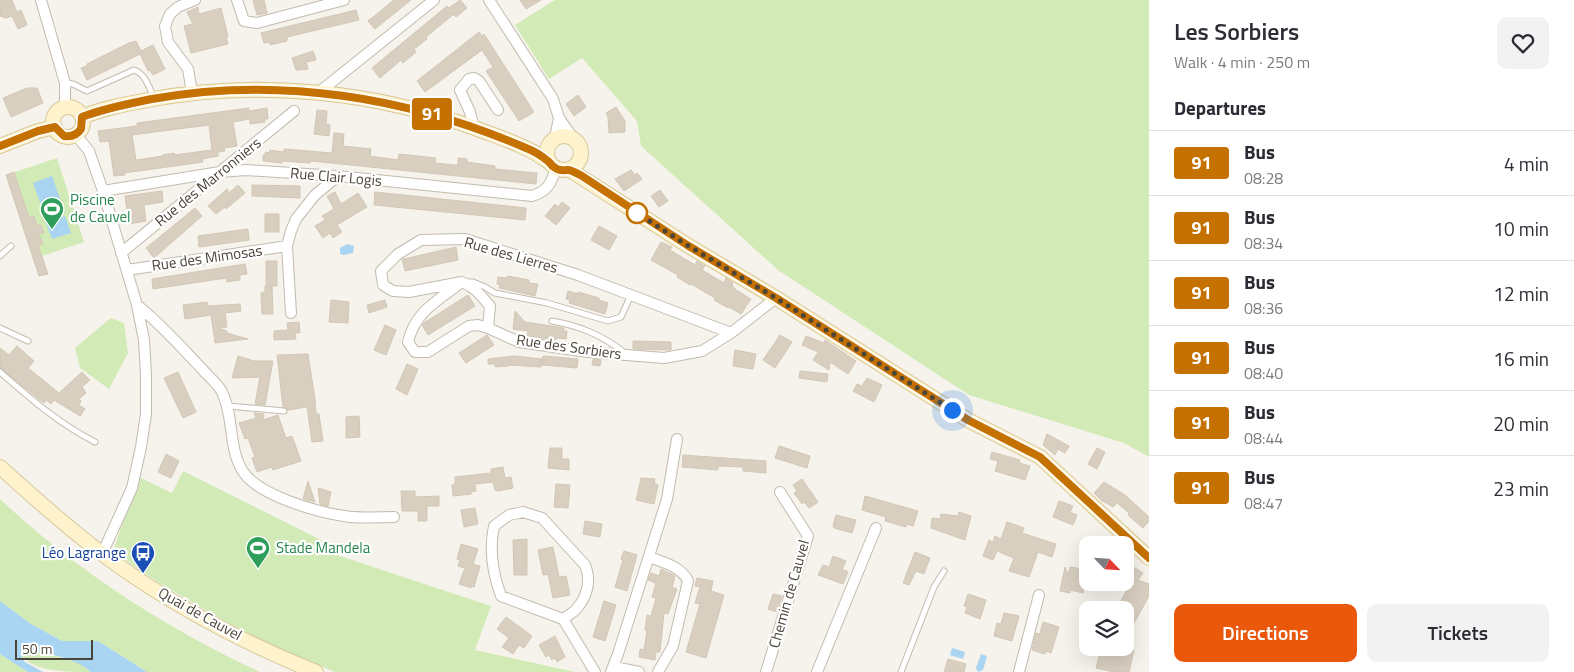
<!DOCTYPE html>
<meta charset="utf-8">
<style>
:root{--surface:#fff;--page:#f2f2f3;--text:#2b2b33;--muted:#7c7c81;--line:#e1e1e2;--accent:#ea580c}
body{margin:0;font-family:"Titillium Web",sans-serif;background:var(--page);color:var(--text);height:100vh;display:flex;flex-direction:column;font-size:19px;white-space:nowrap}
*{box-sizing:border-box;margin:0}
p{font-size:16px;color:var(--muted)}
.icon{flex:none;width:28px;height:28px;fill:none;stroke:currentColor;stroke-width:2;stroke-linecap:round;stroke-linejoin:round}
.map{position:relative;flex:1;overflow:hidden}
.details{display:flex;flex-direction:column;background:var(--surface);width:425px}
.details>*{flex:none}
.badge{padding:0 10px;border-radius:4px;font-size:18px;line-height:32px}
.needle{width:32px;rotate:115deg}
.buttons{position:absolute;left:1079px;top:536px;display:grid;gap:10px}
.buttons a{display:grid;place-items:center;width:55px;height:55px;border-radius:10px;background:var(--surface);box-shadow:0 5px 20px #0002;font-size:25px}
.scale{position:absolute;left:15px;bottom:12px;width:78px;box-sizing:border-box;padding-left:5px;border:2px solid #4b4439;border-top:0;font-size:14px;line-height:18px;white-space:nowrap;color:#4b4439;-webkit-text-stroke:4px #fff;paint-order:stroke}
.you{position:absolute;width:25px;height:25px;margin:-12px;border:4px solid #fff;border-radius:50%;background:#1a73e8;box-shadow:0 0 0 8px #1a73e833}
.map>.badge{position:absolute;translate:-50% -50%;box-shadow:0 0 0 2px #fff}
h2{padding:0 25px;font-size:19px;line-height:45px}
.round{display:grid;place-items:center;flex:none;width:52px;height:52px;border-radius:10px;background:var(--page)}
.head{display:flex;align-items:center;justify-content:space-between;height:85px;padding:0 25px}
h1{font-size:24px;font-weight:600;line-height:38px}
.action{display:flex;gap:10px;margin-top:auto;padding:10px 25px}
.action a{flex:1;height:58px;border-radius:10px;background:var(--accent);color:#fff;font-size:20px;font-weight:600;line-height:58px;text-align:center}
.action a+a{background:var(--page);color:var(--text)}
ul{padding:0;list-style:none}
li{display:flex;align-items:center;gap:15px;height:65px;padding:0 25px;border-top:1px solid var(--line)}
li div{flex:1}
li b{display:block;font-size:19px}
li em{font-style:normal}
li .badge{min-width:55px;font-weight:700;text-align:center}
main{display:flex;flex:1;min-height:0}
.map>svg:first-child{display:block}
</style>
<main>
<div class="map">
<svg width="1149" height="672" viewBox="0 0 1149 672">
<rect width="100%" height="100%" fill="#f6f3ec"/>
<path fill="#d2eab5" d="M555,0H1149V457L1124,443L969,395L778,270L641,146L637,121L582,58L549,79L515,25Z
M57,158L84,242L42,256L48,274L39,276L6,175Z
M111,318L124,323L128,353L109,389L80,368L75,348Z
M183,471L323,541L330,546L334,554L491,606L475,650L575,672H335L276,647L224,621L158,582L118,555L114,548L139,477L172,493Z
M0,499C74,569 167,629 260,672H147L98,641H62L31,624L0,601Z
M34,651C48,655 83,659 90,672C68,672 33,672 21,655Z
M0,654L28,672H0Z"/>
<path fill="#a9d4f2" d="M52,176L65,213L46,219L33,183Z
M65,216L71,233L52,239L46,223Z
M347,244L354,246L353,253L344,255L340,254V248Z
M0,601L31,624L62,641H98L147,672H90C86,663 43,650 32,652C29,652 24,654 21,655L25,662L43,672H28L0,654Z
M952,648L965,652L963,659L950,655Z
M981,654L987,656L983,670L978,672L976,668Z"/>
<path fill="#d8cfc1" stroke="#d3c7b4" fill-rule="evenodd" d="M0,0H12L17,12L21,10L27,25L18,29L12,16L6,18L0,16Z
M253,0H264L267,13L257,15Z
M394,0H411L375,29L368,21Z
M460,0L467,8L456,17L454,14L426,37L427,39L414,49L416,52L403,63L401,60L380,78L372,68L447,6L449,8Z
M520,0H541L526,9Z
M198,7L199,14L221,8L228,37H226L228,44L191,53L184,26L193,24L187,12Z
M356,10L359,20L287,37V41L270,45V42L264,43L261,33Z
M479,32L482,36L484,34L534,112L519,121L486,71L493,67L482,50L425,92L417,81Z
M136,41L141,51L153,45L165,69L153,75L150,70L148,71L140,54L87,80L81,68L87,66V64L131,42V43Z
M313,51L316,60L306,62L308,69L296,70L292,58Z
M27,88H37L43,103L11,117L3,98Z
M578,95L586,107L574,116L566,104Z
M616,107L625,121V132L609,133L608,117L606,113Z
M249,108V111L267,108L268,119H264L265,122L250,124V119L233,122L237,146L224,148L225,151L218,152V156L202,159L203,162L124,173L125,175L114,176L109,141L100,142L98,131L137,126V123ZM209,125L212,150L174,155V153L163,155V156L136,160L132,135Z
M317,110L327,111L326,124L330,125L329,136L314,134Z
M334,133L344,134L343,146L371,149L370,156L398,160L399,154L436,158L435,163L453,165H458V158L467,159V162L495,166V169L537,173L536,184L311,161L310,163L282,161V163L263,161V156L266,152L269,153L270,150L284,152V149L332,153Z
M631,170L635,175L637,173L642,179L624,191L615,179Z
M14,172L29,218L34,216L37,226L41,225L44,233L39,234L43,244L38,245L48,274L39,276L6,175Z
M238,185L245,193L226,209L225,207L216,214L208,206L227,189L229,193Z
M252,185L300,186V198L252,196Z
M660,190L668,201L659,207L651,196Z
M162,191L163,202L144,205L146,221L129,224L125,196Z
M335,192L341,204L358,193L367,207L337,225L342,232L333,238L330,233L323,238L315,226L325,220L322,216L334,209L327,196Z
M375,192L526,208L525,220L374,205Z
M562,202L570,208L556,225L545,216L555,204L558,207Z
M195,208L202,216L154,258L146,248Z
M265,214H279V232H265Z
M599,226L617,236L609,250L591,240Z
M248,229L249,240L199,247L198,236Z
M661,242L672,247L670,250L695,265L697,261L705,266L702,270L724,283L726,278L733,283L732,285L736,290L751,299L741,314L729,307L728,308L714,300L715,298L691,284L690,285L677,277L678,275L651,260Z
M456,247L458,260L405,271L402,259H404Z
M266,261H277V286H268H272L273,314H262L261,293L265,292V286H266Z
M245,264L247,274L240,275V280L227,282L226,278L153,289L152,279Z
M508,276L529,280V283L538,284L535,296L499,288L500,285L497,284L498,277L507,278Z
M568,291L578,294V292L599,298V300L608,303L605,314L569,303L570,300L566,299Z
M468,295L475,306L428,335L422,325L424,323Z
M331,300L349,302L348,323L329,322Z
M385,300L387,307L369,313L367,305Z
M207,302L208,306L240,304L241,311L225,313L227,327L218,328L227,331V333L248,339L215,343L211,315L185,319L183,305Z
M515,311L525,322L564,328V331H567L566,339L557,338L556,340L527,336L528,331L513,329Z
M299,322L300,333H295L296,339L274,340V331L288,330L287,323Z
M385,325L396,330L386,355L374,350Z
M487,335L494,345L466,363L459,353Z
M780,335L792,342L775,368L763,360Z
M806,336L824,343L825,340L856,361L848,374L830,362L829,370L813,360L818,352L802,345Z
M633,341L671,342V350L633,349Z
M17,346L34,361L28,368L59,393L82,372L90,380L82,387L86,393L79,399L81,401L79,405L85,409L80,416L54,400L51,404L46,400L44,403L0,368V348L9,355Z
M735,350L756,354L753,369L733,366Z
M308,354L315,399L316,414H319L323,441L312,442L307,407L288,410L283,407L277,355Z
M238,356L254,361H273L265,405L255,404L260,377L232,378Z
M514,356L542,359L541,367L509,365V366L495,367V364H488V359Z
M543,356L578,359L577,368L542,365Z
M593,359L601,360L600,366L592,365Z
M407,364L418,369L407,395L396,389Z
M800,371L828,374L827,382L799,378Z
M178,372L196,412L183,418L164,378Z
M867,378L882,385L874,402L853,391L857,384L862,386Z
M254,413L264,414L263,420L278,415L286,438L292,436L301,461L273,470L272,467L257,472L252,458L255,457L248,438L245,439L239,423L256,418Z
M359,416L360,437L346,438V417Z
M1047,434L1069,446L1065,453L1058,449L1055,455L1043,445Z
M779,446L810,456L807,468L775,458Z
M550,448H562V459H569V470L548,468Z
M1097,448L1105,452L1097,469L1088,464Z
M992,452L1020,460L1019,463L1030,466L1025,480L995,471L998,461L990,459Z
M166,454L179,461L171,478L158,472Z
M683,455L766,461V473L743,471V467L718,466V470L682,467Z
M503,467L505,478L511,477L513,488L498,491L495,490L493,482L475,484L476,491L471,492V494L453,496L452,485H455V477L491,473V469Z
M641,478L655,479L654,483L658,485L654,504L636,500Z
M802,479L818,502L809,508L804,502L802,504L794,493L797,491L793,485Z
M308,481L315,502L303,499Z
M1104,482L1125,495L1149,517V521L1143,528L1128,515L1129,513L1117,503L1113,507L1103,501V502L1094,493Z
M556,484L570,485L568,508L554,507Z
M318,488L331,492L328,506L320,504Z
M401,491H415V497L439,496V506H427V521H418V511H402Z
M865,496L918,511L913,526L907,524L906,527L885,521L886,517L862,510Z
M1059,501L1073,506L1070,512L1077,515L1073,525L1053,517Z
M475,508L478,524L464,527L461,510Z
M959,512L971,516L965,540L931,528L932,518L940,519L941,514L958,516Z
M836,515L856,520L852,533L834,528L833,526Z
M585,521L602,524L600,537L583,534Z
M1007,522L1024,528L1022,533L1056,544L1052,557L1038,552L1029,577L1009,571L1014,558L997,551L993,560L983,556L989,540L993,542L995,536L1001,539Z
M527,539V575H514L513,540Z
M461,544L478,549L473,564L480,566L474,587L471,586V588L459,584L465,568L458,566L460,560L457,559Z
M553,547L559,577L566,576L570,595L553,598L548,574L543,575L538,550Z
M624,551L637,555L627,591L615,587L623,560L621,559Z
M915,552L930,558L924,574L916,571L909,585L903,583Z
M833,556L846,561L842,569L848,572L843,584L818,575L823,565L829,567Z
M1125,562L1143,573L1138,580L1149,584V596L1133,625L1125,620V610H1116L1127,590L1115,582H1125Z
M1065,567L1068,575L1070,567L1088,570L1083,593L1070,590V593L1060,591Z
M661,569L675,576L672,587L677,589L668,614L664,613L660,652H656L655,660L639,657L640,649L644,650L647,631L645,630L647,615L651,616L656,598L652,597L656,583L648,580L651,573L659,576Z
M697,578L713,581L711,591L724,595L706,658L686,652L700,604L695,603L700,587L695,586Z
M773,594L782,596L777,612L768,609Z
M968,594L986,600L980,619L965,613L967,607L964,606Z
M604,601L616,605L605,641L593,637Z
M1004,613L1019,616L1012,641L994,636L997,623L1001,624Z
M506,617L532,636L524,648L519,645L513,654L502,647L509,638L497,629Z
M1043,622L1059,627L1051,653L1046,651L1045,654L1032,650L1036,633L1040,634Z
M555,636L565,657L557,662L555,658L552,660L549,655L546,657L539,645Z
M1101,648H1124L1134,650L1129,672H1114L1096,668Z
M948,659L966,664L964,672H944Z"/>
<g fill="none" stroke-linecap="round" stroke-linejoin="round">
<g stroke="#c2bbae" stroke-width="7">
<path id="lane" d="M65,83L73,84L87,91L134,70C146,74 149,88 154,98
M0,256L11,246
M467,282H473L485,287L495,293L547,303L608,321L621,317L631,295
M552,321C580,326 602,335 625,353
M0,328L28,341
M0,372C30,398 59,424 95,442
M228,406L284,411
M901,672L934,587L944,571"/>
</g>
<g stroke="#c2bbae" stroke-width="12">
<path id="street" d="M41,0L65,83V107
M237,0L244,21L257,23L344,0
M489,0L553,99L559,118L573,138
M192,92L188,69L168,42L165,26L170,14L178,7L195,0
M318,93L434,0
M474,128L470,112L460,90L469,79L474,78L479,81L498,110
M76,135L89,151L103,191L137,305L144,340L146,375V414L141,447L132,488L102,554
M555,138L559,118
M103,191L220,172L246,170L338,176L532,196C548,191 551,183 556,169
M121,253L294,111
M127,270L287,246
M459,284C436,302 415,312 408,342L415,352H428L469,326L478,325L488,328
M137,305C161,324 181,347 202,369C208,376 218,384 222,392C234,416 228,446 242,470C256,495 317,512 344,516C360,519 377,517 394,517
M291,313L287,246L291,231L296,219L315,195L338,176
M731,333L578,275L465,239L421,240L398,254L381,271L383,285L393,291L409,292L462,282C475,287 481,296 490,306L488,328L519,342L588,352L664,358L702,351L731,333L776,298
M523,512L542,518L585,565C591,579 588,595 578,607C575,612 567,616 563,619L501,596C492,572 489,550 494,526L509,515Z
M649,557C663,562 682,567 688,581L673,646L658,672
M563,619L595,672
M614,667L639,672
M611,672L618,654L667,499L677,439
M766,672L808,536L780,492
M817,672L876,528
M1019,672L1039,595"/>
</g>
<g stroke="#d6c79b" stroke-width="16">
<path id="secondary" d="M53 122a15 15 0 1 1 30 0a15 15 0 1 1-30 0Z
M82,117C104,108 126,104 148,100C259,79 375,91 480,130C504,139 529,147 549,162
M547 153a17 17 0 1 1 34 0a17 17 0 1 1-34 0Z
M0,146L38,131L55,127
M570,170L687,245L776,298L968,420L1040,457L1149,558
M0,467C33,497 66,526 101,553C165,601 242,642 316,672"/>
</g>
<use href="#lane" stroke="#fff" stroke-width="5"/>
<use href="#street" stroke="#fff" stroke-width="10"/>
<use href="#secondary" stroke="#fff3cd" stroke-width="14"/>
</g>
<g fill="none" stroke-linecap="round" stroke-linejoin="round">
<g stroke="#fff" stroke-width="11">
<path id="line" d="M0,146L38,131L55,127L64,136C71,137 77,135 81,129L82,117C105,108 128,104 152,99C279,76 408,97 526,148C534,151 542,156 549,162C551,165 553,167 557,169C561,171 564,170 568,170C572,170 578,174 582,176L687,245L776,298L968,420L1040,457L1149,558"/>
</g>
<use href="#line" stroke="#c57100" stroke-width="8"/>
<path stroke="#4b4439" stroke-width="5" stroke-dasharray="0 9" d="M637,213L632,210L687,245L776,298L952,410"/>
</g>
<defs>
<g id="stadium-pin" transform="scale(1.25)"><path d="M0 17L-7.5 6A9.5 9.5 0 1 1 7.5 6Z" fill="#2e9e5b" stroke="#fff"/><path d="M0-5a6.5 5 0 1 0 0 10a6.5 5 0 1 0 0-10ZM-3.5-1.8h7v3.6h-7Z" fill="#fff"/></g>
<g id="bus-pin" transform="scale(1.25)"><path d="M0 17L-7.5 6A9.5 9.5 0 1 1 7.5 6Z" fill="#1a4fb4" stroke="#fff"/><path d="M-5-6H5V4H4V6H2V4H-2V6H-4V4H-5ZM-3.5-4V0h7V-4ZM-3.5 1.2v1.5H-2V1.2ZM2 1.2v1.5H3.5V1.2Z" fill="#fff"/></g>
</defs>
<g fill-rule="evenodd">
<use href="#stadium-pin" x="52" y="209"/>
<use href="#stadium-pin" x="258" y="548"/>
<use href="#bus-pin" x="143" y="553"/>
</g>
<circle fill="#fff" stroke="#c57100" stroke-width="2.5" cx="637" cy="213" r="10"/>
<g text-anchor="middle" stroke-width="4.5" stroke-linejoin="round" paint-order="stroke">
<g font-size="15" fill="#4b4439" stroke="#fff">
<text transform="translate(336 177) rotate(5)" y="5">Rue Clair Logis</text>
<text transform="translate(208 182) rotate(-39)" y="5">Rue des Marronniers</text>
<text transform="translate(511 255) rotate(16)" y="5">Rue des Lierres</text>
<text transform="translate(207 258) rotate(-8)" y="5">Rue des Mimosas</text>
<text transform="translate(569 347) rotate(8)" y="5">Rue des Sorbiers</text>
<text transform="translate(789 594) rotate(-74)" y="5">Chemin de Cauvel</text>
<text transform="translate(200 614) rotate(29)" y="5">Quai de Cauvel</text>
</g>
<g font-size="15" fill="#27864d" stroke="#fff" text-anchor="start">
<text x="70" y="205">Piscine<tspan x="70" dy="17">de Cauvel</tspan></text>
<text x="276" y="553">Stade Mandela</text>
</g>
<g font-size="15" fill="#164399" stroke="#fff" text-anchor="end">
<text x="126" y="558">Léo Lagrange</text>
</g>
</g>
</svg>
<div class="buttons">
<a><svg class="needle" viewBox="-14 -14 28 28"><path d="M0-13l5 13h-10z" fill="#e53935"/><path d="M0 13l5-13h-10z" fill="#7c7c81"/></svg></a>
<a><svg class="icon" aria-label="layers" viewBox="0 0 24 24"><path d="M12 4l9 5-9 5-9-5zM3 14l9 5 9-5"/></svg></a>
</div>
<div class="scale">50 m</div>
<div class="you" style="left:952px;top:410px"></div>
<b class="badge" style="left:432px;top:114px;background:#c57100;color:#fff">91</b>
</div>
<section class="details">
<div class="head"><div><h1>Les Sorbiers</h1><p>Walk · 4 min · 250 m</p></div><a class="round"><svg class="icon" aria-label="heart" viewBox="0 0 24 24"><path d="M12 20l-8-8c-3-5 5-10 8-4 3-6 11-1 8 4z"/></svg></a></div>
<h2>Departures</h2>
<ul>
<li><span class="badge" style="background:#c57100;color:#fff">91</span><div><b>Bus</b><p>08:28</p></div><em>4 min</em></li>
<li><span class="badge" style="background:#c57100;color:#fff">91</span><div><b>Bus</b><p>08:34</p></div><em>10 min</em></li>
<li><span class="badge" style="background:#c57100;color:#fff">91</span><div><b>Bus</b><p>08:36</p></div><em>12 min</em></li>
<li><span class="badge" style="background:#c57100;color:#fff">91</span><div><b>Bus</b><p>08:40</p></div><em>16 min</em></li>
<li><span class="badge" style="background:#c57100;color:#fff">91</span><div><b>Bus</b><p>08:44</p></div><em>20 min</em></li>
<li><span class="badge" style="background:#c57100;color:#fff">91</span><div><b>Bus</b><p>08:47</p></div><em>23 min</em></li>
</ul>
<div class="action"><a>Directions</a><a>Tickets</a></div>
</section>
</main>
